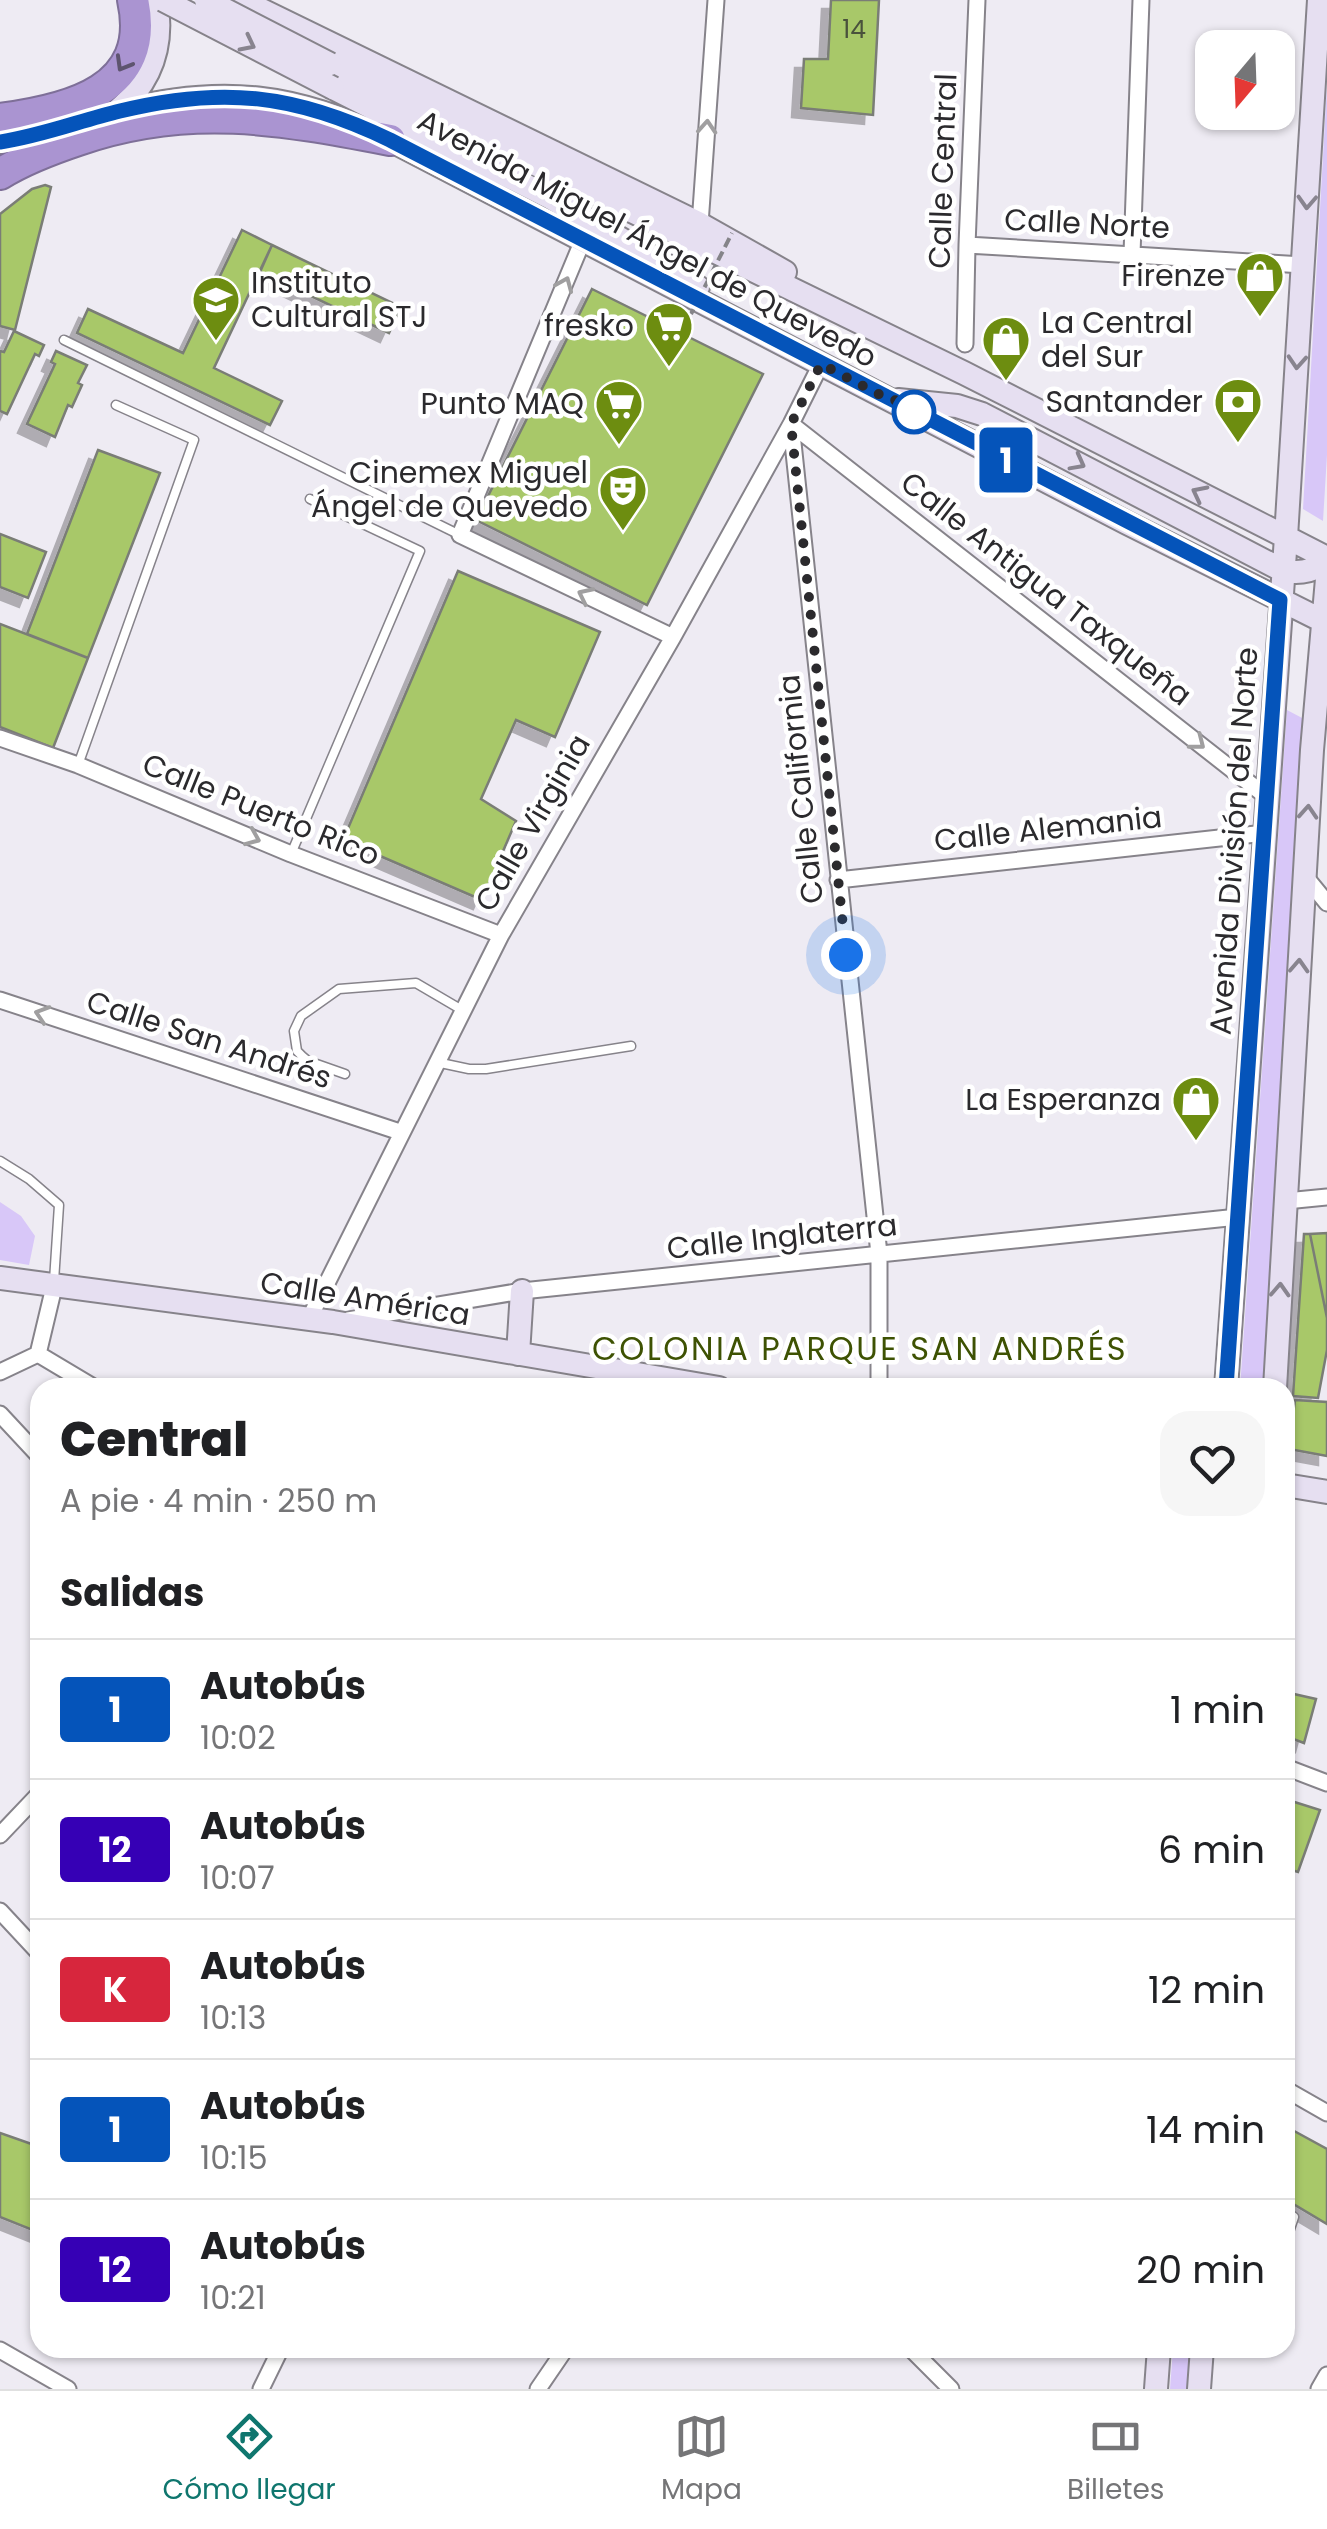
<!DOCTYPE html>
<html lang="es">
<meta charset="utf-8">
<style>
:root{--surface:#fff;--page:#f6f6f6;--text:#202124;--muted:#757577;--line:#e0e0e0;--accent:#0f766e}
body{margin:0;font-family:Poppins,sans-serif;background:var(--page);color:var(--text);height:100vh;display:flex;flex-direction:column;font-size:38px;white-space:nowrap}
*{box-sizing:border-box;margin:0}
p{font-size:32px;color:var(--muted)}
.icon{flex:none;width:55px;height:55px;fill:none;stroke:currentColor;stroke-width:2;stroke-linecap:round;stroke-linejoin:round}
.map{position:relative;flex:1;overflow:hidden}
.drawer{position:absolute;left:30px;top:1378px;width:1265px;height:980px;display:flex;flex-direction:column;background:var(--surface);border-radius:30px;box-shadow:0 2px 8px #0004}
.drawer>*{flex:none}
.badge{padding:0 20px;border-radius:8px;font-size:35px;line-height:65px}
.needle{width:65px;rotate:199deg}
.tools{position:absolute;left:1195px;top:30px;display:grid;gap:20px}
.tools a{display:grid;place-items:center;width:100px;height:100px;border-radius:20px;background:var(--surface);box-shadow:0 2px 8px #0004;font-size:50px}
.you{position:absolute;width:50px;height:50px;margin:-25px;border:8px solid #fff;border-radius:50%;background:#1a73e8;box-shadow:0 0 0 15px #1a73e833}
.map>.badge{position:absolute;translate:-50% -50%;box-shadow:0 0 0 5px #fff}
h2{padding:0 30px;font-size:38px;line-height:90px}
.round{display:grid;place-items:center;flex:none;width:105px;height:105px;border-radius:30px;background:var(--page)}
.overview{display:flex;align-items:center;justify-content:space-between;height:170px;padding:0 30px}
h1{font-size:48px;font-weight:800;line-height:75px}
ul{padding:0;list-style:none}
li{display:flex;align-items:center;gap:30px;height:140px;padding:0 30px;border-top:2px solid var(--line)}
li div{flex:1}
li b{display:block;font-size:38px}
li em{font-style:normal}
li .badge{min-width:110px;font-weight:700;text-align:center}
.menu{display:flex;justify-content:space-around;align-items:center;height:140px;border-top:2px solid var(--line);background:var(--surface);font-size:28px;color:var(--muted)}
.menu a{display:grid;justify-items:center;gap:5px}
.menu .current{color:var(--accent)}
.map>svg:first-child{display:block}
</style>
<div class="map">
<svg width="1327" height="2389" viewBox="0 0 1327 2389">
<defs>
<filter id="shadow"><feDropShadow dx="-9" dy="9" stdDeviation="0" flood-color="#0004"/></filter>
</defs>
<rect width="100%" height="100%" fill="#eeebf3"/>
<path fill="#d8c7f8" d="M1327,86V455L1323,521L1303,509Z
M1287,710L1304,719L1265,1387L1240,1388Z
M0,1202L21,1216L35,1236L29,1265L0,1260Z
M1173,2348H1191L1188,2389H1170Z"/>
<path fill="#a8c869" stroke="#7a7d76" stroke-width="2.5" filter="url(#shadow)" d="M831,0H879L873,115L801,108L804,59H828Z
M45,185L51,187L15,330L0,326V214L32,189Z
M242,230L272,245L214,368L282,401L270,425L77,333L88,309L183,353Z
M272,245L401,307L389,333L260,272Z
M592,289L763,374L647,605L476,520Z
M14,331L44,345L39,356L35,354L7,414L0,411V351L4,352Z
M56,351L87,365L78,383L82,385L72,407L68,405L55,437L27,424L55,364L51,362Z
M98,450L160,473L88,658L27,634Z
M0,534L46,552L28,598L0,587Z
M458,571L600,632L555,737L516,720L481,799L516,821L482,900L343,840Z
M0,624L88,658L53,748L0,727Z
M1327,1233V1318L1310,1234Z
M1304,1234H1310L1327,1318V1350L1318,1398L1293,1396Z
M1295,1400L1327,1402V1456L1289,1449Z
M1285,1692L1316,1699L1304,1743L1285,1736Z
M1285,1799L1320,1810L1298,1872L1285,1868Z
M1285,2126L1327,2149V2224L1285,2199Z
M0,2133L40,2147V2233L0,2217Z"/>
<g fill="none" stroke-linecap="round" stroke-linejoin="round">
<g stroke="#86838a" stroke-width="11">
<path id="lane" d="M64,340L460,535
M78,765L194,440L116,405
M291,854L420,551L310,499
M436,1062L469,1069H486L631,1046
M345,1074L308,1061L302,1056L297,1051L294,1031L301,1016L339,989L416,983L462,1010
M0,1161L29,1179L59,1205L54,1281
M1285,2210L1294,2217L1285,2244"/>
</g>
<g stroke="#86838a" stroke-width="19">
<path id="street" d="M700,224L716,0
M583,240L460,535L673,637
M967,245L1303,265
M1132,254L1141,0
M965,344L967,245L977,0
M791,424L879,1254V1388
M791,424L1267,797
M0,738L78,765L291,854L501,935
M1304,875L1327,903
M838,880L1265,833
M0,1000L400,1132
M1286,1201L1327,1197
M309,1319L501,935L673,637L791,424L821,364
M348,1320L522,1291L1238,1217
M38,1354L95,1388
M0,1372L38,1354L54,1287
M0,1414L40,1457
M1285,1767L1327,1783
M0,1835L40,1793
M0,1911L40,1954
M1285,2089L1327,2113
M910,2348L951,2389
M0,2350L68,2389
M261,2389L281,2348
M538,2389L566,2348
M1319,2389L1327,2375"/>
</g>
<g stroke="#86838a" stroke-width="26">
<path id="secondary" d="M241,0L700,224L785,272
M330,64L964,373L1327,558
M333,88L551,198L674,270L698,287
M116,112C152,82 164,45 156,0
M0,142C41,136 79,121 120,111C222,85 296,94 390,140L1127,523L1327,623
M898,400L957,406L982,414L1282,570C1299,575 1313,571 1327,562
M0,1278L333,1322L719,1388
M518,1354L522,1291
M1226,1388L1286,537L1319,0
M1275,1388L1312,750L1327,579
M1285,1485L1327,1492
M1156,2389L1159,2348
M1199,2389L1202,2348"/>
</g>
<g stroke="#7e6f98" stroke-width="34">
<path id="highway" d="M0,119C69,110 153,90 133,0
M0,174C24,159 51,149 78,140C188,102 279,119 390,140"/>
</g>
<use href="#lane" stroke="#fff" stroke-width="8"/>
<use href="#street" stroke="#fff" stroke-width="15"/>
<use href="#secondary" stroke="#e6dff1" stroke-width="22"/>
<use href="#highway" stroke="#aa94d1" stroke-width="30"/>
<g stroke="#86838a" stroke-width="26" stroke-linecap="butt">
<path id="secondary-bridge" d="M163,0L333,88
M206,0L330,64"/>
</g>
<path stroke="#858489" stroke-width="4" stroke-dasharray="10 5" stroke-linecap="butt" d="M691,314L732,233"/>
<use href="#secondary-bridge" stroke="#e6dff1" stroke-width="22"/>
</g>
<defs><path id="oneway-chevron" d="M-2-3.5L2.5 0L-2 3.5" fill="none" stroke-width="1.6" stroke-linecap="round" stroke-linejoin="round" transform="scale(2.5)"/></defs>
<g stroke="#88848f">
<use href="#oneway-chevron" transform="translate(248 44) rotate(27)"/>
<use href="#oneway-chevron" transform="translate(1307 202) rotate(93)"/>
<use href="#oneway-chevron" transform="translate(1297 362) rotate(94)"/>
<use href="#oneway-chevron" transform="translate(1078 463) rotate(28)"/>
<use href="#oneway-chevron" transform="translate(1199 493) rotate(-153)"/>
<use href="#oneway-chevron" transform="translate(1308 812) rotate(-86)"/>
<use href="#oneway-chevron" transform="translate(1299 966) rotate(-87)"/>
<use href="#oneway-chevron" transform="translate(1280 1290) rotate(-87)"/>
</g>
<use stroke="#5e546f" href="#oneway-chevron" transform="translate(123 64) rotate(120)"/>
<g stroke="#a09fa0">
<use href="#oneway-chevron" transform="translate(707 127) rotate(-86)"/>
<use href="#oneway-chevron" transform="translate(565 284) rotate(-67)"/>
<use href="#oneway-chevron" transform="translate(585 595) rotate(-154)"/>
<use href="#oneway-chevron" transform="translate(1198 743) rotate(38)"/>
<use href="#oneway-chevron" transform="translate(253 838) rotate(23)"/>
<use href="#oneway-chevron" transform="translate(42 1014) rotate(-162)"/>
</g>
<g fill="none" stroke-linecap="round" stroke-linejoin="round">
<g stroke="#fff" stroke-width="22">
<path id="line" d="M0,142C41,136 79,121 120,111C222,86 295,94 390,140L1280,600L1226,1388"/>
</g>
<use href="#line" stroke="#0554ba" stroke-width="15"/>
<path stroke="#2b2a2d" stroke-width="10" stroke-dasharray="0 18" d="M846,955L791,424L821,364L890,400L918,402L914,412"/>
</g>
<defs>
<g id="shop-pin" transform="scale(2.5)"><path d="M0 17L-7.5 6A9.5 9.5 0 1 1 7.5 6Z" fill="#6d8d10" stroke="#fff"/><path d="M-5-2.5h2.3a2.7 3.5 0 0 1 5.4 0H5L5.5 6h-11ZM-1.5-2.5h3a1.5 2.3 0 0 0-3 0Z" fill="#fff"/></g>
<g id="school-pin" transform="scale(2.5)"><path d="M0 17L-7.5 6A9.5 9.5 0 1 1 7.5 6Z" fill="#6d8d10" stroke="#fff"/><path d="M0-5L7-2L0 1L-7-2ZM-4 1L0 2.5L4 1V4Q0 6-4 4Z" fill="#fff"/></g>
<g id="supermarket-pin" transform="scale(2.5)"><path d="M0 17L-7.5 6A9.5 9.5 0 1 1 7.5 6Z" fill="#6d8d10" stroke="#fff"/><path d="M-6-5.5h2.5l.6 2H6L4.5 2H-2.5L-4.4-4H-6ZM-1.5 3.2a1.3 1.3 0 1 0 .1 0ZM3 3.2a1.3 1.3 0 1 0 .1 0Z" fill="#fff"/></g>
<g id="bank-pin" transform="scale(2.5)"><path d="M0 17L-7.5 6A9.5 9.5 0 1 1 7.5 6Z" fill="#6d8d10" stroke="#fff"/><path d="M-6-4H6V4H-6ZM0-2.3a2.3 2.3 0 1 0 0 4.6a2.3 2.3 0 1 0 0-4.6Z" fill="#fff"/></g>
<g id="theatre-pin" transform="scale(2.5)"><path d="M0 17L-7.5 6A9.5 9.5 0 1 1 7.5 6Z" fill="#6d8d10" stroke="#fff"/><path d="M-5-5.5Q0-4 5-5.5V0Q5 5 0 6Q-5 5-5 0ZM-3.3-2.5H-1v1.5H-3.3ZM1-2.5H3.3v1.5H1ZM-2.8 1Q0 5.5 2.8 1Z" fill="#fff"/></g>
</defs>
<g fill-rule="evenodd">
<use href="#shop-pin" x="1260" y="276"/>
<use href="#school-pin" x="216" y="300"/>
<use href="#supermarket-pin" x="669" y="326"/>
<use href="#shop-pin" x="1006" y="340"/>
<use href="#bank-pin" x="1238" y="402"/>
<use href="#supermarket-pin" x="619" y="404"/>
<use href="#theatre-pin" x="623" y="490"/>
<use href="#shop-pin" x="1196" y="1100"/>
</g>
<circle fill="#fff" stroke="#0554ba" stroke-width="5" cx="914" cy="412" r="20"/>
<g text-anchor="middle" stroke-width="9" stroke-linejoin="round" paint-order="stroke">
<g font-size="25" fill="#4a523c">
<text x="854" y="38">14</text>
</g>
<g font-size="30" fill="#2b2a2d" stroke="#fff">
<text transform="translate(943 171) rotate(-88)" y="10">Calle Central</text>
<text transform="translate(1087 224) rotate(3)" y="10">Calle Norte</text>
<text transform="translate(647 239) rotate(28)" y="10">Avenida Miguel Ángel de Quevedo</text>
<text transform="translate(1046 589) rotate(38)" y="10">Calle Antigua Taxqueña</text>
<text transform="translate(801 789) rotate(-96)" y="10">Calle California</text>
<text transform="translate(261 810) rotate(22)" y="10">Calle Puerto Rico</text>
<text transform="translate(533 823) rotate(-60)" y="10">Calle Virginia</text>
<text transform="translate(1048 829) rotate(-6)" y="10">Calle Alemania</text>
<text transform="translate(1234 841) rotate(-86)" y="10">Avenida División del Norte</text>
<text transform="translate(209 1040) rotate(18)" y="10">Calle San Andrés</text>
<text transform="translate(782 1237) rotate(-6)" y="10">Calle Inglaterra</text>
<text transform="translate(365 1299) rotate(9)" y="10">Calle América</text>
</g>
<g font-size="30" fill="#2b2a2d" stroke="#fff" text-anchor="end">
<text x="1225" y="286">Firenze</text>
<text x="251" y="293" text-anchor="start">Instituto<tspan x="251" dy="34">Cultural STJ</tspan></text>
<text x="1041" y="333" text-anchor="start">La Central<tspan x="1041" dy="34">del Sur</tspan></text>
<text x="634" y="336">fresko</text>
<text x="1203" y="412">Santander</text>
<text x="584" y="414">Punto MAQ</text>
<text x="588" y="483">Cinemex Miguel<tspan x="588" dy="34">Ángel de Quevedo</tspan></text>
<text x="1161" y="1110">La Esperanza</text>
</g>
<g font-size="32" letter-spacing="2.5" fill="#3e5203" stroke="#fff">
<text x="860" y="1360">COLONIA PARQUE SAN ANDRÉS</text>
</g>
</g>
</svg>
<div class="tools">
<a><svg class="needle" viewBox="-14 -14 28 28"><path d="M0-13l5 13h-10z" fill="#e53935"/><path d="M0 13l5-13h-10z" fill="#757577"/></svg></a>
</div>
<div class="you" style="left:846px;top:955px"></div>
<b class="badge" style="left:1006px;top:460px;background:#0554ba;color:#fff">1</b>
<section class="drawer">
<div class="overview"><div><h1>Central</h1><p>A pie · 4 min · 250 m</p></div><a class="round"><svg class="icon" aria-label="heart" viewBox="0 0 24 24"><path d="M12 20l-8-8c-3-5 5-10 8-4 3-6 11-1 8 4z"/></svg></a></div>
<h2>Salidas</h2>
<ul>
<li><span class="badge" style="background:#0554ba;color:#fff">1</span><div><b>Autobús</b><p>10:02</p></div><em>1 min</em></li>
<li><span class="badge" style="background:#3600b5;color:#fff">12</span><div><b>Autobús</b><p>10:07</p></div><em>6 min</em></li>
<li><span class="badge" style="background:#d7263d;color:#fff">K</span><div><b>Autobús</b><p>10:13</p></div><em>12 min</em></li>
<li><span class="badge" style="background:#0554ba;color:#fff">1</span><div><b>Autobús</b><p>10:15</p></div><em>14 min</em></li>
<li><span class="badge" style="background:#3600b5;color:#fff">12</span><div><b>Autobús</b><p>10:21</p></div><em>20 min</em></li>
</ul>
</section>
</div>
<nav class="menu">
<a class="current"><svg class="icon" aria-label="directions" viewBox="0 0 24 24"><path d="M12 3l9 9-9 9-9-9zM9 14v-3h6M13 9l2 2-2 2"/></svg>Cómo llegar</a>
<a><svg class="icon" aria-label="map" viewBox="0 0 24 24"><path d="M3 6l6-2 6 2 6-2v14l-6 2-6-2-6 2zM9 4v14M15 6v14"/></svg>Mapa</a>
<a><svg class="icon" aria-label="tickets" viewBox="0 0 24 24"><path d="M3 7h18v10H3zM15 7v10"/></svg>Billetes</a>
</nav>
